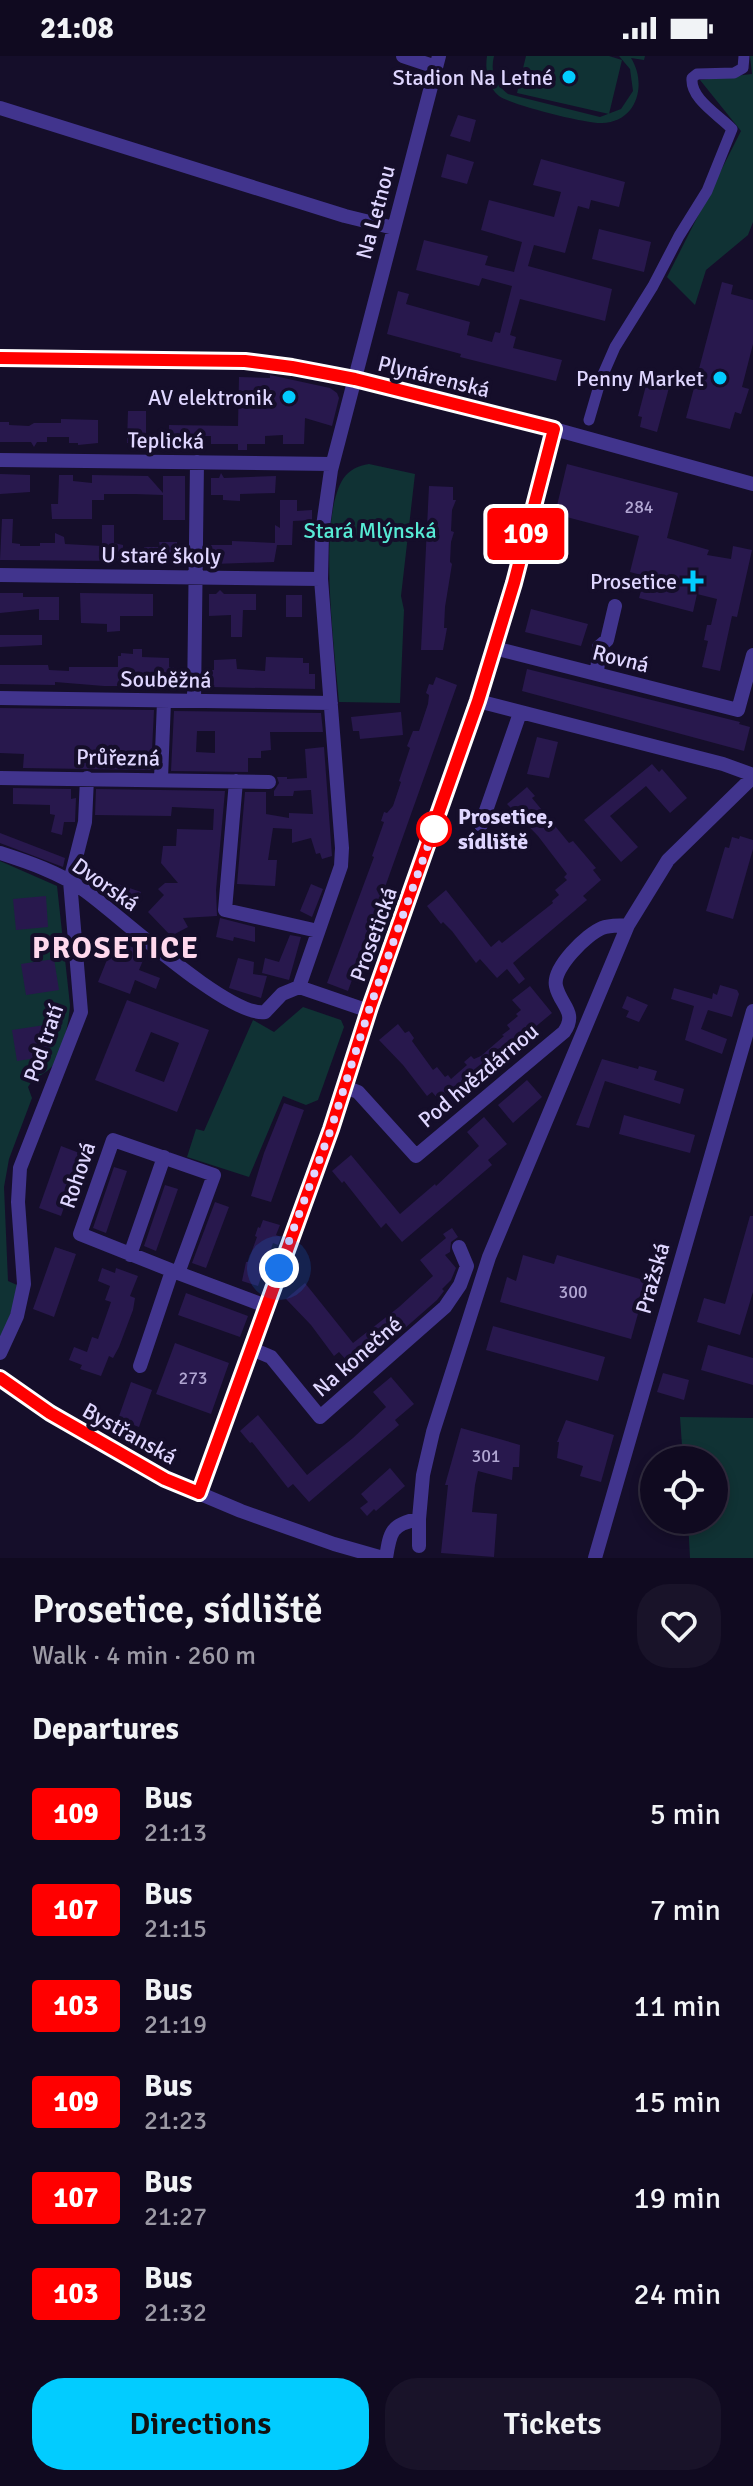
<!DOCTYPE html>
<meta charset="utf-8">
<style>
:root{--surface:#100a20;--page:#191329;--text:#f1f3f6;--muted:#9c9aa5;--line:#302b3e;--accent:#02ccff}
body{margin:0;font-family:Signika,sans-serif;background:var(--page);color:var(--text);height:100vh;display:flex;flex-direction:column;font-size:30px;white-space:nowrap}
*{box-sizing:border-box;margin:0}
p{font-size:26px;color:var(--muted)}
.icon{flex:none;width:44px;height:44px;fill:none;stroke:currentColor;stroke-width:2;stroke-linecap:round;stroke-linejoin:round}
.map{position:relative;height:1502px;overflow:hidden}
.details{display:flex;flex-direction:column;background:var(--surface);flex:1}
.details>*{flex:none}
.badge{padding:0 16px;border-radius:6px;font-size:28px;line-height:52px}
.tools{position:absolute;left:640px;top:1390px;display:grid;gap:16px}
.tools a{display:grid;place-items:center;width:88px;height:88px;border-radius:50%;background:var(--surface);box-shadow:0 4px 12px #0003,0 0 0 2px var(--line);font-size:40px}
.you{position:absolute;width:40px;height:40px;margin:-20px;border:6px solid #fff;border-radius:50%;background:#1a73e8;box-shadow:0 0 0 12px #1a73e833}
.map>.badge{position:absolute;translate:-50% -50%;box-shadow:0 0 0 4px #fff}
h2{padding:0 32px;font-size:30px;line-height:72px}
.round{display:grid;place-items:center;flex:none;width:84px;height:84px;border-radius:32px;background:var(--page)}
.headline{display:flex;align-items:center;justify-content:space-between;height:136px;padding:0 32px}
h1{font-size:38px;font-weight:600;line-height:60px}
.button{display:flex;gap:16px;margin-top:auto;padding:16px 32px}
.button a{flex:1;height:92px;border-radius:32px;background:var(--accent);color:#111;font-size:32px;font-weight:600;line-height:92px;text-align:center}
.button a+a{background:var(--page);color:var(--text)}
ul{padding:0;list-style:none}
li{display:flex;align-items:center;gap:24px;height:96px;padding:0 32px}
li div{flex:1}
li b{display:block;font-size:30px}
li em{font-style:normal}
li .badge{min-width:88px;font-weight:700;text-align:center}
.status{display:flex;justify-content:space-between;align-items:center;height:56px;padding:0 40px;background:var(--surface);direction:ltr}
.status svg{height:22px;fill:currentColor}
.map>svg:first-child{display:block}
</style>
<div class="status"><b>21:08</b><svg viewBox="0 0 49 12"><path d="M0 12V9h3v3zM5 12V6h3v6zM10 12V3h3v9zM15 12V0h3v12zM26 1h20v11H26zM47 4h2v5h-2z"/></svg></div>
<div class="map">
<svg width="753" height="1502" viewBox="0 0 753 1502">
<rect width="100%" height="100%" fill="#150e2a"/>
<path fill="#103234" d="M487,0H494C490,16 495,28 508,38L600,61L621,53L633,35L630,13L619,0H645L644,4L631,2C647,27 638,66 602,67C587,68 511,49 499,40C487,30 485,14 487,0Z
M526,0H609L622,4L609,58L517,37Z
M750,0H753V166L748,179L706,214L695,249L667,221L741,75L700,24L752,18Z
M369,408L415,418L401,540L404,554L400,647L339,646C335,595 317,465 343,423C350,413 358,410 369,408Z
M0,805L57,830L70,949C69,966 62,1005 47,1015C39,1021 34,1021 28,1031L32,1042L9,1103L4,1131L8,1225L17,1229L16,1242L0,1288Z
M303,951L341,964L344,971L318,1044L306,1049L283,1040L249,1121L187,1101L196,1073L204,1075L253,964L274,976Z
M680,1361L753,1362V1502H690L688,1464H714V1404H683Z"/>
<path fill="#28184d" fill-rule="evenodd" d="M458,59L476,64L470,86L450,80Z
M447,98L474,106L467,128L441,121Z
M541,103L625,126L619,151L591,144L589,153L578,150L565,197L534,189L528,210L612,233L605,265L520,243L510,279L516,281L513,292L562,304L556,325L460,301L461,298L387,278L398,235L409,238L406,248L470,266L467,279L492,286L495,276L500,277L512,230L482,222L479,230L416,214L424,184L488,200L485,209L514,216L522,186L481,174L489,144L554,161L561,136L533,129Z
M599,173L651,186L644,216L592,203Z
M722,226L733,229L731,238L753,244V288L742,331L749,333L741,358L735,356L730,373L686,362Z
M270,319L330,332L337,337L339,342L332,370L305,362L304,388H283V379L265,380V388H247V394H238V388H211V380H186V387H169V369L238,370L239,321L270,322Z
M648,322L670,328L657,376L640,371L642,361L638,360Z
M128,355H146V387H127Z
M61,363L98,364V387L78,389V387H69V381H47V386H37L34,391L31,386H0V366H9V369L29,370L34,367H61Z
M567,408L678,437L667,482L709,494L707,499L731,503L733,490L752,494L737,561L732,560L720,615L702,611L708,585L704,584L707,569H711L717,543L697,538L693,556L639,542L645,520L630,516L639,480L555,458Z
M221,417L224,422L276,420L275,437L240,438V445L223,444V439H211V422H219Z
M0,418L30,419V436L0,438Z
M59,419H73V425L92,427V419L148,420L163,437V420H185V464H163V439L135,438H104V444H92V463H52L51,448H58Z
M429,430L453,431V444H456L452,454L451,475L454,476L451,486L450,506L452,508L445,551L444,572H447L443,594H421Z
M280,444H297V455L312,454V464L293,465L292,489H277L274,506L213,508L210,505V489H232V485L275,487V469L280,472Z
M2,463H13L12,487L20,488V490H40V487H55V477L64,481L65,488L102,490V469H114V487L123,489V505L0,504Z
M159,486H177V506L144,505V491H160Z
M220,534L224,538H256V554H243L242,581H231V559L209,560V538H216Z
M0,537H23V541H59V564H39V553L0,557Z
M80,537L153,538V560H120V575L107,576V568L81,567Z
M286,539H302V561H286Z
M531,553L588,568L581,590L525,576Z
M0,579H42V589L0,591Z
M133,593H142V601L169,602V611L177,612L176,630H104L55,626V629L0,628V609H48L49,614L69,615V611H118V600H121V597L133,598Z
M266,601L303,602V607H309V618H315V633L210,631V614H214V604L236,603L237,613L265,615Z
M527,613L740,666L739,668L750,671L744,695L522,635Z
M436,621L457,629L348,935L327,927L374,801L372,800L384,766L381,765L384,756L387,757L393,750L401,726L399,725L410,692L407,690L413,675H419L428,648L429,639L426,637L429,628L433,629Z
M0,652L154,654L151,714L23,712L24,698L0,697Z
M174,655L321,657L323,676H270L271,694L261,695V702H248V716L171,715ZM197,675H215V697L196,696Z
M401,656L403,679L360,683L359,675H353L351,661Z
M537,681L558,686L549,722L527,718Z
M324,691L332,800L322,803L320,797L316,798L311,782L292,787V773L273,772L268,804H277L275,830L237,828L245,736H266V758L289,762V757L313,758L311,734L294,735L293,740H274V735L279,727L277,721H287V723L307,722L305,693Z
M652,708L659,716L662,713L687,742L670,757L646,730L610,760L638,791L621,806L584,764Z
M527,731L535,740L532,742L569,787L573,785L596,812L593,814L601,824L583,840L587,844L513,907L525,923L519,928L507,913L497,922L480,903L476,907L452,875L443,866L441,868L427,850L446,834L491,891L499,884L502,887L553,847L552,845L559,839L555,834L567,824L564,821L567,818L538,780L507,748Z
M13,732L71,733V743L76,742L75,766H64L62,779L51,776L55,759L50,758V749L13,748Z
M96,733L225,735L216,834L217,860L183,862L188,871L171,880L148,856L164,839L158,833L165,827H178L161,807L163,790H176L177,773L213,774L214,753L172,751L171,760L95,759Z
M0,777L65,802L63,811L0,787Z
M740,780L753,784V793L733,863L706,855L725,791L729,792L732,781L739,783Z
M86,817L141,836L136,850L107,839L84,822Z
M311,828L323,833L312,861L300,855Z
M46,840L48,871L16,874L13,843Z
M220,862L255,871V886L234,881L233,885L216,881Z
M290,879L301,881L289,924L262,917L265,902L279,906Z
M115,884L146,897L139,914L160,922L156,933L135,924L130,938L98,926Z
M238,902L254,906L253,918L267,920L261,942L229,932Z
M54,903L59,934L26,939L21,908Z
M720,929L737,934L739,938L732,961L708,954L701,973L727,983L722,998L685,984L694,950L671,943L674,932L712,943L713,937L717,939Z
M530,930L552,957L534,972L538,978L448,1054L432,1036L427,1040L403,1009L379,984L398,968L405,977L409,975L414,982L412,985L433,1014L437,1011L445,1021L448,1019L451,1023L467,1009L464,1006L471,1000L474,1003L481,1000L504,980L502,979L510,973L507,969L518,960L516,958L521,954L512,944Z
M627,940L648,949L639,966L626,961L629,955L622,952Z
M127,944L209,974L177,1056L95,1024ZM151,976L179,987L164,1026L135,1015Z
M45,969L50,1000L17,1005L12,974Z
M602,1003L638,1013L639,1010L657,1015L654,1024L684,1033L680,1048L605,1025L589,1072L576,1069Z
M527,1024L542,1041L513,1067L498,1049Z
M284,1047L304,1054L271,1146L251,1140L264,1097Z
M624,1059L695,1079L690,1097L619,1078Z
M484,1061L507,1088L488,1104L492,1109L402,1186L386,1167L381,1172L344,1125L342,1127L332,1115L351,1099L400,1158L435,1128L436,1130L479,1090L467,1076Z
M61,1090L82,1098L61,1160L39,1152Z
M114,1111L127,1115L106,1177L93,1172Z
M165,1129L178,1133L156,1195L144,1190Z
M215,1146L229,1151L206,1212L192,1207Z
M750,1160H753V1236L740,1279L697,1266L704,1242L725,1248Z
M263,1164L280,1169L276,1179L281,1181L278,1189L273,1187L258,1230L242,1225L246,1206H248L257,1181L255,1180L258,1171L260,1172Z
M452,1172L458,1181L451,1186L450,1196L445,1199L456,1212L451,1224L442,1233L444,1235L437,1244L356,1315L339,1296L334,1300L311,1269L286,1243L305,1227L353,1287L399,1251L433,1220L420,1204L446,1182L443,1178Z
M55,1191L76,1198L54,1261L33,1253Z
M523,1199L554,1208L557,1199L647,1225L631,1283L500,1246L507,1221L516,1225Z
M102,1212L115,1217L116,1212L138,1220L130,1240L135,1242L133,1254L119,1291L113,1302L109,1300L101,1320L80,1313L82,1309L69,1304L74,1291L87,1296L92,1281L98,1283L111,1246L105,1244L110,1230L98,1225Z
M186,1237L248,1260L240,1281L178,1259Z
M493,1270L605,1301L598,1325L486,1294Z
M175,1287L229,1307L211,1358L156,1338Z
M708,1289L753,1302V1329L701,1314Z
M663,1317L689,1324L684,1344L657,1336Z
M391,1321L414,1348L395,1364L399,1369L309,1446L293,1428L288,1432L252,1386L250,1387L240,1375L258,1359L307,1419L353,1382L386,1351L373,1336Z
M131,1326L152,1334L139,1371L118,1363Z
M566,1364L614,1379L601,1426L580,1420L583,1410L557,1402L559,1386H557Z
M461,1372L520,1389L519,1411H513L512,1424L478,1415L475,1429L472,1456L497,1458L494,1501L441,1497L448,1429H445Z
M390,1412L405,1430L376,1455L374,1453L367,1460L360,1452L368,1446L361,1438Z"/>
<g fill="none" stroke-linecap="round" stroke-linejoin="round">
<path stroke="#41348d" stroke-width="11" d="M589,364L601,323L615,291L653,230L679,180L707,135L732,73C719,59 690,43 692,22L697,18L734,17L743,12L744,0"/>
<path stroke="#41348d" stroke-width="14" d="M403,0L436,11
M0,52L345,160L394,172
M0,302L245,305L292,311L355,323L554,373L753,428
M0,404L332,408
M0,519L321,523
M494,592L738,654L753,599
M597,618L599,591L607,584L615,550
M0,642L331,647
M194,645L197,406
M478,645L723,708L753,719
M0,722L269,726
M161,723L164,645
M236,725L225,854L318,875
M481,769L520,657
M0,797C28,806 60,817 84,834C117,857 229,962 265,956L282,938L299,931
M299,931L341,810L342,792L321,523L322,477L331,414L439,0
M299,931L369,955
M345,1031L358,1036L416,1100L564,976C578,956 560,949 556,930C552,912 587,878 602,872C610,869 620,870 628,869
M130,1199L164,1101
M178,1217L80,1178L113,1084L214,1119L178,1217L266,1250
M252,1293L271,1301L320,1361L445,1251L460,1229L467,1210L459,1191
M0,1297L17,1260L24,1228L18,1146L20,1112L81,956L70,825L85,766L87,722
M140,1310L172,1215
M0,1322L50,1357L165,1423L241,1455L334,1488L383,1502
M199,1437L331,1073L370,951L478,645L514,527L554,373
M419,1463V1490
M386,1502C390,1476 391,1468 419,1463L423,1419L433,1376L489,1201L628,869L668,804L753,721
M595,1502L753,955"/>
</g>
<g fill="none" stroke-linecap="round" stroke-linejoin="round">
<g stroke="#fff" stroke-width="18">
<path id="line" d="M0,302L245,305L292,311L355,323L554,373L514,527L478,645L370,951L331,1073L199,1437L165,1423L50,1357L0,1322"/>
</g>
<use href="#line" stroke="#f00" stroke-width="12"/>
<path stroke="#dfd6ff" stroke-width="8" stroke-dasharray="0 14.4" d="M279,1212L331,1073L370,951L434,773"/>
</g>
<g fill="#02ccff" stroke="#150e2a" stroke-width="3">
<circle cx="569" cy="21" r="8"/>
<circle cx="720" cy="322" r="8"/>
<circle cx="289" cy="341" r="8"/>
<path d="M689 513h8v8h8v8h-8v8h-8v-8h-8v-8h8z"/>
</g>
<circle fill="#fff" stroke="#f00" stroke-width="4" cx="434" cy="773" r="16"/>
<g text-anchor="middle" stroke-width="8" stroke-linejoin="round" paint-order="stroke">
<g font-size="18" fill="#b1a6d2">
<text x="639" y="457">284</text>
<text x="573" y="1242">300</text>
<text x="193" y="1328">273</text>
<text x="486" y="1406">301</text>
</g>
<g font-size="22" fill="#dfd6ff" stroke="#150e2a" text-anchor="end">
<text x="553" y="29">Stadion Na Letné</text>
<text x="704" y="330">Penny Market</text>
<text x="273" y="349">AV elektronik</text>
<text x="677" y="533">Prosetice</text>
</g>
<g font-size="22" fill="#dfd6ff" stroke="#150e2a">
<text transform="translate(375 156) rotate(-75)" y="8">Na Letnou</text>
<text transform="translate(434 320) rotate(14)" y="8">Plynárenská</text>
<text transform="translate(166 384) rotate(1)" y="8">Teplická</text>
<text transform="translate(161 499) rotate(1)" y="8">U staré školy</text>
<text transform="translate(621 602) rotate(14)" y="8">Rovná</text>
<text transform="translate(166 623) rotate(1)" y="8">Souběžná</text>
<text transform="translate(118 701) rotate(1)" y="8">Průřezná</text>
<text transform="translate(106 828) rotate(35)" y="8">Dvorská</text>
<text transform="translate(373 878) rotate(-70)" y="8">Prosetická</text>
<text transform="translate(43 987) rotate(-71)" y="8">Pod tratí</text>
<text transform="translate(478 1019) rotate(-40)" y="8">Pod hvězdárnou</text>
<text transform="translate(77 1119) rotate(-71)" y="8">Rohová</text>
<text transform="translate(652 1222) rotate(-74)" y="8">Pražská</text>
<text transform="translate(357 1300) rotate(-41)" y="8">Na konečné</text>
<text transform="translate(130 1377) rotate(29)" y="8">Bystřanská</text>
</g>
<g font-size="22" fill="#57ebd5" stroke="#150e2a">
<text x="370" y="482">Stará Mlýnská</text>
</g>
<g font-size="22" font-weight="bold" fill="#dfd6ff" stroke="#150e2a" text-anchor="start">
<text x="458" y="768">Prosetice,<tspan x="458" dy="25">sídliště</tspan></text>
</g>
<g font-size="30" font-weight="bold" letter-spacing="2" fill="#ffd8ed" stroke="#150e2a">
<text x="116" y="902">PROSETICE</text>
</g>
</g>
</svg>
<div class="tools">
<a><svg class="icon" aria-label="locate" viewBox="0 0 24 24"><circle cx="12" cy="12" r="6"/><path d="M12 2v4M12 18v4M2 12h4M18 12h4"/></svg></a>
</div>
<div class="you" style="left:279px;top:1212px"></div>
<b class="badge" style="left:526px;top:478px;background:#f00;color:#fff">109</b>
</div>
<section class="details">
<div class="headline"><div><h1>Prosetice, sídliště</h1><p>Walk · 4 min · 260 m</p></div><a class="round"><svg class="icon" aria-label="heart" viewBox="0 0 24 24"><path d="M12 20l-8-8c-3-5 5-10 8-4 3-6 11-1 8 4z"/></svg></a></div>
<h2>Departures</h2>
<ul>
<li><span class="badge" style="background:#f00;color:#fff">109</span><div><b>Bus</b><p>21:13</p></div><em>5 min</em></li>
<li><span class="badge" style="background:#f00;color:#fff">107</span><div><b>Bus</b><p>21:15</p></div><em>7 min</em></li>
<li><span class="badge" style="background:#f00;color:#fff">103</span><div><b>Bus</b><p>21:19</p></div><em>11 min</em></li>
<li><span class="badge" style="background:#f00;color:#fff">109</span><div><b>Bus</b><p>21:23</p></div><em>15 min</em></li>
<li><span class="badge" style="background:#f00;color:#fff">107</span><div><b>Bus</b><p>21:27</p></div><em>19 min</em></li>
<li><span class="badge" style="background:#f00;color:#fff">103</span><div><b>Bus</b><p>21:32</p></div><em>24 min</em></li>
</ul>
<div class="button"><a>Directions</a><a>Tickets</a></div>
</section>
